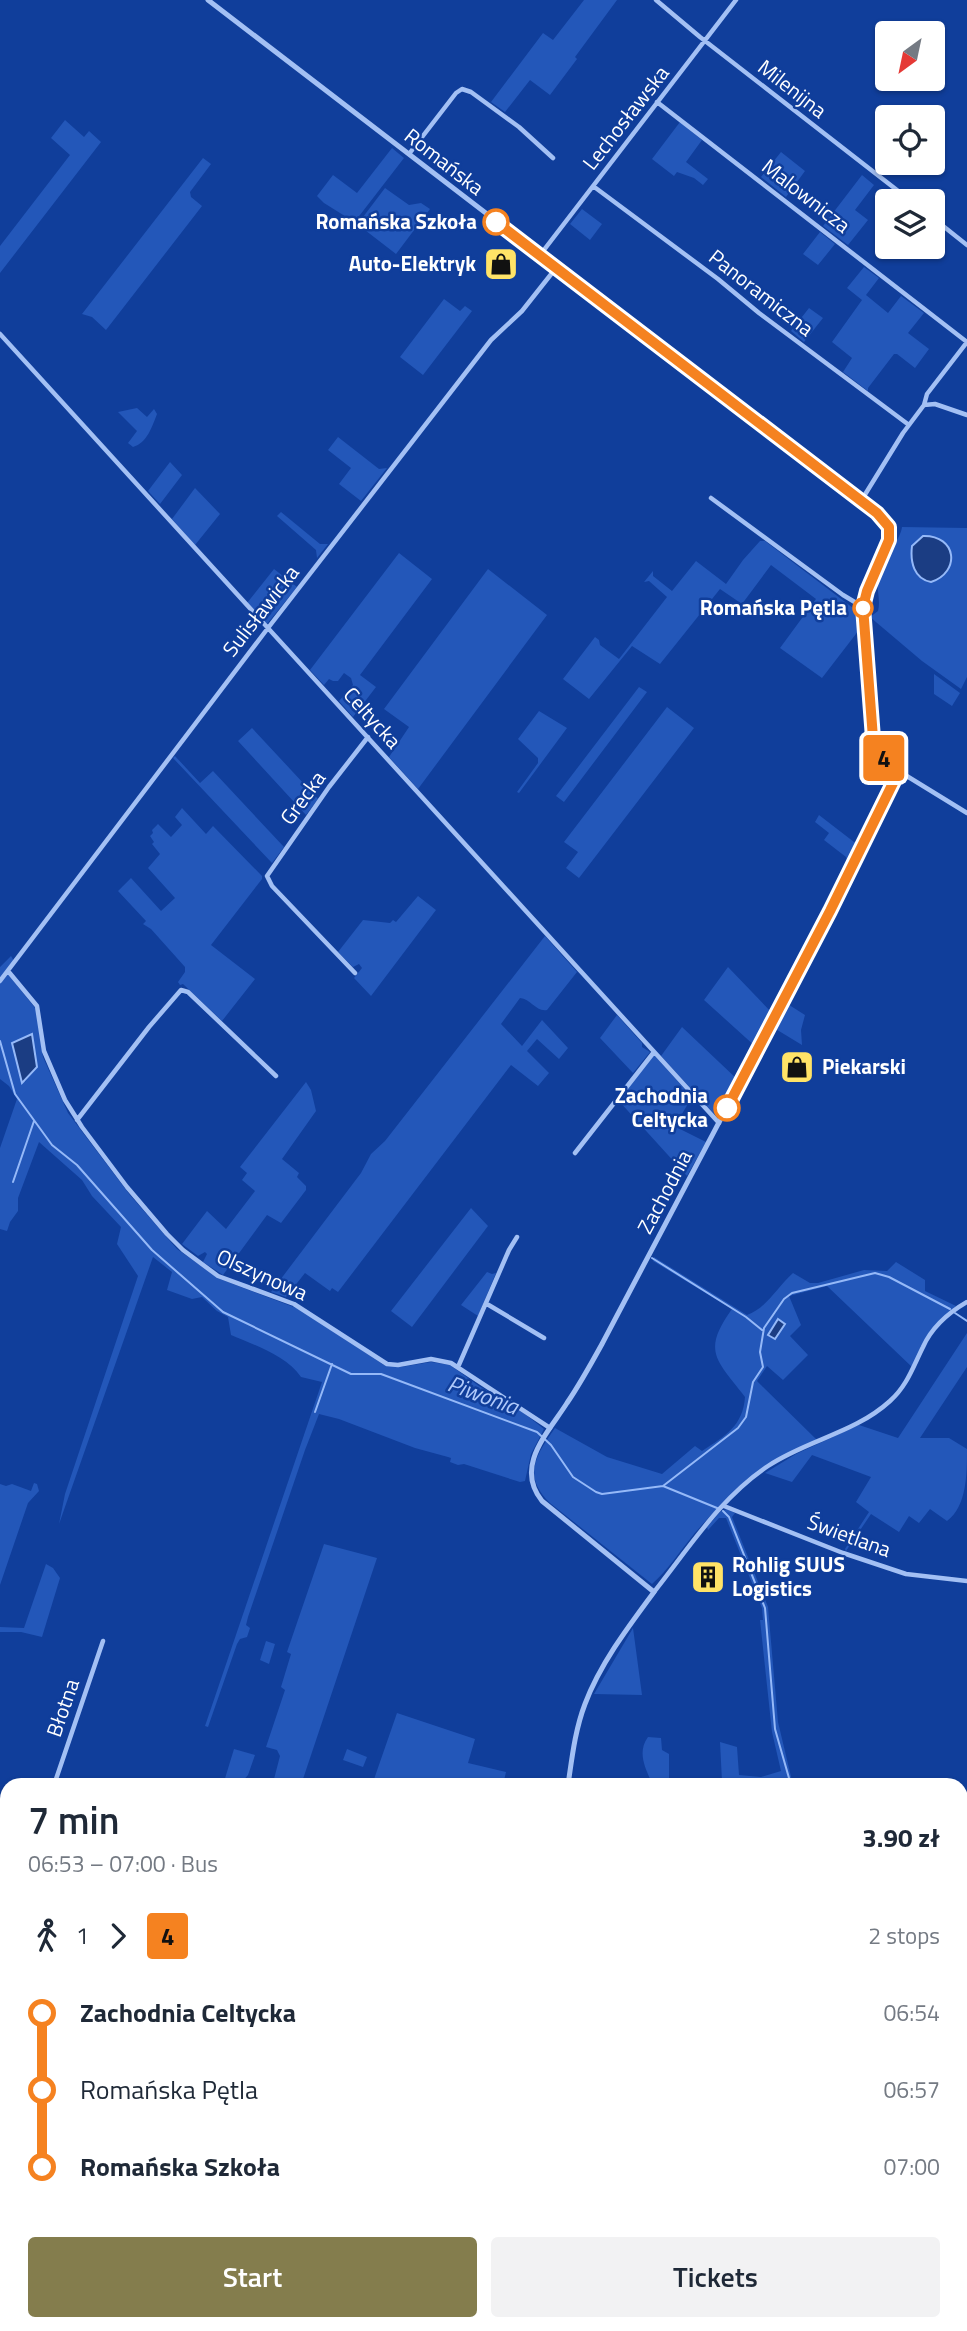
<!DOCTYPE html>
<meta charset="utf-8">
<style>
:root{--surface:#fff;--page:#f2f2f3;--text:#1f2937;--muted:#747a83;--accent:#847d4d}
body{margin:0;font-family:"Titillium Web",sans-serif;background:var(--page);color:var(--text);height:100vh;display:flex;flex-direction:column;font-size:26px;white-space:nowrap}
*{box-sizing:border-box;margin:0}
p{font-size:23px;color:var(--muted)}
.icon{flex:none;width:38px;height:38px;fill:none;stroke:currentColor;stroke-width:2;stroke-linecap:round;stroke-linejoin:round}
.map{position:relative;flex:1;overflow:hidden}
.panel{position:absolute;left:0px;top:1778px;width:968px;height:553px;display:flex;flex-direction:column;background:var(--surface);border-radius:21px 21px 0 0;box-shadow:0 2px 5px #0004}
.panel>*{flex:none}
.badge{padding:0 14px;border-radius:5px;font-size:24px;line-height:46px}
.needle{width:46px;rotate:213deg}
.tools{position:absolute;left:875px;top:21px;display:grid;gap:14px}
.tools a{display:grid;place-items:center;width:70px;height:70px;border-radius:7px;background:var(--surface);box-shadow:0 2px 5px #0004;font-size:35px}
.map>.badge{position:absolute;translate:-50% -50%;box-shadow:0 0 0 4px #fff}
.legs{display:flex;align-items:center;gap:10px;height:77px;padding:0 28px;font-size:23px}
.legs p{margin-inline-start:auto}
.head{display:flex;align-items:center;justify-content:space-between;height:119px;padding:0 28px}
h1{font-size:38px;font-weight:600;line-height:52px}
.action{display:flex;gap:14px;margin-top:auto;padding:14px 28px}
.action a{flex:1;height:80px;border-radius:7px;background:var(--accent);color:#fff;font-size:28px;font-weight:600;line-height:80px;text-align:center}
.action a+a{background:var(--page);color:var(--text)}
ul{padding:0 28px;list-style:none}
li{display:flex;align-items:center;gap:24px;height:77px;font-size:26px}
li i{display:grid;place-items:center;width:10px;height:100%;margin:0 9px;background:currentColor}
li i::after{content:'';width:18px;height:18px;margin:-9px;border:5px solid;border-radius:50%;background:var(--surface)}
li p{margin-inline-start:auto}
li:first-child i{background:linear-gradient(#0000 50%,currentColor 0)}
li:last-child i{background:linear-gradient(currentColor 50%,#0000 0)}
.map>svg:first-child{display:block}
</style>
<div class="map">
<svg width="967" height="2331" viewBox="0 0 967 2331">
<rect width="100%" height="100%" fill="#103e9b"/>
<path fill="#2357b9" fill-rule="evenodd" d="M584,0H617L575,57L577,59L550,95L530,80L505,112L491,102L543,33L553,40Z
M65,120L84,137L89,131L101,142L0,273V246L70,155L51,138Z
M680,122L702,140L686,162L708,179L703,185L694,178L677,172L674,176L652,159Z
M392,148L404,158L353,224L347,220L348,218L324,203L317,196L333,175L357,193Z
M781,152L805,171L786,197L761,177Z
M203,158L211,164L190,192L191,197L202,206L106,330L92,317L82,314Z
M862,175L874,185L855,210L868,220L848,245L823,226Z
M385,188L409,205L421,203L430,209L396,254L361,227L360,221Z
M582,209L602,224L590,240L570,224Z
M820,232L835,244L818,265L803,254Z
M864,267L879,278L866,295L888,313L901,296L924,313L908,333L929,349L915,368L897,354H894L868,388V391L843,372L852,358L832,342L862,300L847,288Z
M444,299L460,311L465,306L472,311L423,375L400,357Z
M809,308L823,318L804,342L791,331Z
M137,408L147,417L154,409L157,414C152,427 147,443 133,447L128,443L137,431L118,412Z
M338,437L379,469L387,468L361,501L339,484L351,468L328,450Z
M170,462L182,475L160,504L148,491Z
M195,488L220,514L195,545L172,519Z
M281,512L320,544H328L317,558L316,550L277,516Z
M902,527L967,528V677L961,689L922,661L870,617L878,611C881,600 876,589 878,577C881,561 901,539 902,527Z
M760,541H765L857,611L859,630L822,678L780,648L816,599L771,565L742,604L720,589L660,664L632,646L589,699L563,679L595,637L599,640L600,645L619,659L667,597L649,581L644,582L653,571V576L672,591L696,561L726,584L743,560Z
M399,553L432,579L360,675L376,687L353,717L339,701L353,685L351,678L344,673L338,681H333L329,679L324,685L310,670Z
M274,569L297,587L267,624L247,603Z
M488,569L547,615L418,789L389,757L409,727L384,709Z
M934,674L960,693L952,706L934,694Z
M639,687L647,692L564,802L556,796Z
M667,707L694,728L579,878L566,868L578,852L564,842Z
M539,711L567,728L519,793L517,792L538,763V758L518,739Z
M252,728L318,799L306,815L238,741Z
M175,756L200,783L213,771L284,847L272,863L173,758Z
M182,808L206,834L213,826L262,876V879L211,945L255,979L222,1021L183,984L180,985L178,982L185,972V967L151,929L143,924L146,921L118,891L131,878L161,911L175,898L148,868L160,854L152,844L154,842L150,836L153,833L152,830L158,824L171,837L182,825L175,817Z
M819,815L854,842L861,841L849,867L846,857L824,840L829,833L815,822Z
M418,896L436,910L371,996L354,978L362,968L359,964L353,967L338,952L363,920L390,923L393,920L396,922Z
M545,936L577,972L547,1010C536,1012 531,999 520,998L501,1024L522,1046L542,1020L568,1048L559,1059L537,1039L527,1051L549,1073L538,1086L511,1065L338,1292L332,1288L330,1291L305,1273L286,1297L271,1292L361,1173L371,1154L385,1141Z
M11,956L14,961L6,972L36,1009L43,1057L68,1113L130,1195L177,1249L220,1279L299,1309L384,1365L401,1367L431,1362L450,1365L479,1386L516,1407L544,1429L531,1454L525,1481L520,1482L464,1464L458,1465L450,1462L451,1458L448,1457L415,1448L339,1419L319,1414L305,1450L248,1617L246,1625L250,1628L247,1637L240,1639L237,1644L208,1727L205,1726L322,1382L301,1377C286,1355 254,1345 231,1335L228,1317L217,1311L202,1297L192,1299L167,1290L172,1272L153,1257L59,1524L65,1494L138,1276L117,1244L121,1227L92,1196L82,1180L39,1142L18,1198V1211L10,1222L7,1231L0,1229V1148L17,1099L9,1086L0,1079V967ZM32,1034L37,1066L25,1082Z
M728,967L773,1014L756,1047L704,1000Z
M786,1003L805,1015L801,1030L802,1045L774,1028Z
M617,1015L642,1043V1047L650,1052L633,1073L600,1038Z
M682,1027L738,1080L719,1116H716L661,1056Z
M654,1055L692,1097L676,1124L680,1129L706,1142L687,1176L618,1100Z
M306,1082L311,1090L316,1111L282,1159L299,1173L297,1177L306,1186V1190L281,1223L267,1215L223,1275L203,1262L207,1254L205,1252L198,1256L182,1244L207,1211L226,1229L255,1191L242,1180L247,1173L240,1167Z
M471,1208L488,1226L412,1327L391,1311Z
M654,1257L747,1315C766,1309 778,1286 793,1273L810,1283H818L864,1270L887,1271L896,1262L925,1280V1291L956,1306L930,1331L912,1367L827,1286L789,1296L801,1325L790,1336L808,1355L783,1380L767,1366L757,1381L817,1440C769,1460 727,1495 694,1534C680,1551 668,1570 652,1584L550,1503C522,1476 536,1455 555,1428L607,1457L662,1474L695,1446L702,1451C725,1436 743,1426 745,1397C717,1360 701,1352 732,1309L653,1261Z
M487,1272L492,1274L496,1273L478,1316L461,1305Z
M967,1333V1367L920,1438H949L967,1449C967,1474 967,1506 947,1521L930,1509L919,1523L909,1516L899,1532L871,1514L846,1551L845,1549L869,1512L856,1502L871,1477L812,1455L792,1482L765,1473L796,1454L859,1425L898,1438Z
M34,1483L37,1484L39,1491L28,1503L0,1585V1484L6,1486L12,1484L31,1491Z
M727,1509L735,1513L732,1517L768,1607L778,1722L793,1785H784L782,1780L722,1781L720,1742L737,1747L739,1775L761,1777L781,1771L772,1732L760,1620H763L762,1608L726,1518H719L708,1530L707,1527L721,1511Z
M324,1544L377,1558L301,1785H275L274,1779L280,1756L277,1750L266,1747L285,1690L281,1687L291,1654L287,1652Z
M46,1564L53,1568L60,1578L42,1637L21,1632H0V1627L24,1628Z
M633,1628L642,1695L594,1694Z
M266,1641L275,1644L269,1664L260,1660Z
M397,1713L475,1739L468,1763L506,1772L503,1785H372Z
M648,1737L661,1738L662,1750L669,1754V1781L652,1783C645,1768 637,1752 648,1737Z
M234,1749L255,1755L248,1775L239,1785H223Z
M347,1749L367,1757L363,1767L343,1760Z
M7,1805V1922L4,1936L7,1940L1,1939L2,1935L0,1934V1825Z"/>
<path fill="#1b3d83" stroke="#95b9f8" stroke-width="2" d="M923,536C957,535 961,572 931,582C914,579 910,562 912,546Z
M32,1034L37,1067L22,1083L12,1043Z
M778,1319L785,1324L775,1339L768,1335Z"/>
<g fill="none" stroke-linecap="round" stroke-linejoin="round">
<path stroke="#95b9f8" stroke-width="2" d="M0,1041L15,1094L52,1145L77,1165L152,1250L223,1312L351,1374H381L537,1432L551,1445L573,1477L596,1492L602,1494L663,1486L738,1428L746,1417L753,1382L763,1367L760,1352L764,1328L784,1299L792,1293L875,1273L889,1277L950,1309
M13,1182L34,1121
M652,1258L746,1317L762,1330
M955,1313L967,1321
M315,1412L332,1364
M663,1486L717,1508
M723,1511L729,1517L765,1608L775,1729L791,1785"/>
<path stroke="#a3c0f4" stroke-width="4.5" d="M656,0L700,37L911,201
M657,102L967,342
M409,154L456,93L462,89L471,92L519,127L553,158
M593,186L718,279L759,313L909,425
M933,218L967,245
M540,255L736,0
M0,334L719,1123
M924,405L927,394L967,342
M711,498L843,595L863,607
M861,501L903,433L924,405L935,404L967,415
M897,770L967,813
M8,971L37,1006L44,1051L65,1100L82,1127L127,1187L167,1234L183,1250L218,1276L294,1304L387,1364L398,1365L431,1359L451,1363L550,1428
M355,973L272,886L267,876L329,787L368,737
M0,981L268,628L491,340L522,311L556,268
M77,1120L149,1027L181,990L188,992L276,1076
M575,1153L654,1052
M487,1304L544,1338
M458,1367L509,1250L517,1237
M724,1506L843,1553L906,1574L967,1581
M654,1592C689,1548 720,1498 768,1466C807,1440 855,1433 890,1401C907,1386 913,1367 923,1347C932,1327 948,1313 967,1302
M54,1785L103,1641
M961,2185L967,2152
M961,2223C965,2236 966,2251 961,2263"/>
<path stroke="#a3c0f4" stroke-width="5" d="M208,0L877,513C886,521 892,527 889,540L869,585L863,607L873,738L881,755L897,770L895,780C801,970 701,1156 602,1344C591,1364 580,1384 567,1403C548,1433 514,1466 542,1501L654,1592C628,1627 600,1664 585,1704C575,1730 572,1758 568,1785
M0,2092H7
M961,2322H967
M394,2331L464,2330L531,2326L585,2327L824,2324"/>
<path stroke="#fff" stroke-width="2" stroke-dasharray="12 5" stroke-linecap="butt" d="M0,2118L7,2119
M0,2145H7
M0,2167L7,2168
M0,2219H7
M961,2245H967"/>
</g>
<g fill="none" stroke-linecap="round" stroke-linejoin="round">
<g stroke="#fff" stroke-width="16">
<path id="line-1" d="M496,222L877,513L889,527V540L867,591L863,607L873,738L881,755L897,770L896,777L830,911L727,1108"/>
</g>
<use href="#line-1" stroke="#f58220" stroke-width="10"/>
</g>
<defs>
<g id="shop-square" transform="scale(1.75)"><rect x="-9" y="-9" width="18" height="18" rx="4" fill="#ffe367" stroke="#103e9b"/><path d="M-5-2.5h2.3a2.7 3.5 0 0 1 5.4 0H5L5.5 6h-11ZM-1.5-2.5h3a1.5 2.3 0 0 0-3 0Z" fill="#111"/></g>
<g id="building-square" transform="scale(1.75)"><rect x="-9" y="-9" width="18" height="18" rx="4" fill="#ffe367" stroke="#103e9b"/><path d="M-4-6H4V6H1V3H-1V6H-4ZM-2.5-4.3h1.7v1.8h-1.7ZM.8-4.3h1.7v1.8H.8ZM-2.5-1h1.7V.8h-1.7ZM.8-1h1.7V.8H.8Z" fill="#111"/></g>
</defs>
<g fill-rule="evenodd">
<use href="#shop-square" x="501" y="264"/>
<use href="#shop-square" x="797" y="1067"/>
<use href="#building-square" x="708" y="1577"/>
</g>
<g fill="#fff" stroke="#f58220" stroke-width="3.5">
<circle cx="496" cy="222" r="12"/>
<circle cx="863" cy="608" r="9"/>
<circle cx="727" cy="1108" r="12"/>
</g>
<g text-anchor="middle" stroke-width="5" stroke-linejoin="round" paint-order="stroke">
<g font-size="21" fill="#fff" stroke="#103e9b">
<text transform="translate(792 89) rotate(38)" y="7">Milenijna</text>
<text transform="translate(626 118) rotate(-52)" y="7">Lechosławska</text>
<text transform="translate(444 162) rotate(38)" y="7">Romańska</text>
<text transform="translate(806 196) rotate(38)" y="7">Malownicza</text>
<text transform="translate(761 293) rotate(38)" y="7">Panoramiczna</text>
<text transform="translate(261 611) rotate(-52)" y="7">Sulisławicka</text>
<text transform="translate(372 718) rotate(48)" y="7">Celtycka</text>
<text transform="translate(303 798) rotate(-54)" y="7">Grecka</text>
<text transform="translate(665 1192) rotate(-62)" y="7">Zachodnia</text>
<text transform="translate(262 1275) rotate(24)" y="7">Olszynowa</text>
<text transform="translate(849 1536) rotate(20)" y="7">Świetlana</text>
<text transform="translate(63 1708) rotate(-71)" y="7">Błotna</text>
</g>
<g font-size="21" font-weight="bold" fill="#fff" stroke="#103e9b" text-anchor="end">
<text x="477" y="229">Romańska Szkoła</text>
<text x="847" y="615">Romańska Pętla</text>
<text x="708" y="1103">Zachodnia<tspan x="708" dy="24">Celtycka</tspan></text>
</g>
<g font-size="21" font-weight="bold" fill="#fff" stroke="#103e9b" text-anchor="start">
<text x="476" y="271" text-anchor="end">Auto-Elektryk</text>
<text x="822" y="1074">Piekarski</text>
<text x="732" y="1572">Rohlig SUUS<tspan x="732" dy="24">Logistics</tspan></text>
</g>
<g font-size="23" font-style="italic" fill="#b0cafb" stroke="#103e9b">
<text transform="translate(483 1395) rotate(20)" y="8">Piwonia</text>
</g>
</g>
</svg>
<div class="tools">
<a><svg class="needle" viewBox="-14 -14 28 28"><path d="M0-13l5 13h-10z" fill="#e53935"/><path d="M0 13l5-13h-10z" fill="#747a83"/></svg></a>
<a><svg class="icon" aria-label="locate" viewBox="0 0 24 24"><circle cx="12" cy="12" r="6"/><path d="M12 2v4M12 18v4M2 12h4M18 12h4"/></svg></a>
<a><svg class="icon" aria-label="layers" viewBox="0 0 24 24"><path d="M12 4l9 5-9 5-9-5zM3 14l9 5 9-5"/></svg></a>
</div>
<b class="badge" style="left:884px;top:758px;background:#f58220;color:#111">4</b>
<section class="panel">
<div class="head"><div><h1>7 min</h1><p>06:53 – 07:00 · Bus</p></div><b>3.90 zł</b></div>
<div class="legs"><svg class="icon" aria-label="walk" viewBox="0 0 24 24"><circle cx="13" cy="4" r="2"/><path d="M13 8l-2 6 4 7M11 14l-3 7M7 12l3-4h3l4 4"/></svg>1<svg class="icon" aria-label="forward" viewBox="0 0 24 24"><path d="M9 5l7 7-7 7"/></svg><b class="badge" style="background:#f58220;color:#111">4</b><p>2 stops</p></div>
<ul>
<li><i style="color:#f58220"></i><b>Zachodnia Celtycka</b><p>06:54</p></li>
<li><i style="color:#f58220"></i><span>Romańska Pętla</span><p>06:57</p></li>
<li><i style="color:#f58220"></i><b>Romańska Szkoła</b><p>07:00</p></li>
</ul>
<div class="action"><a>Start</a><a>Tickets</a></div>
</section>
</div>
